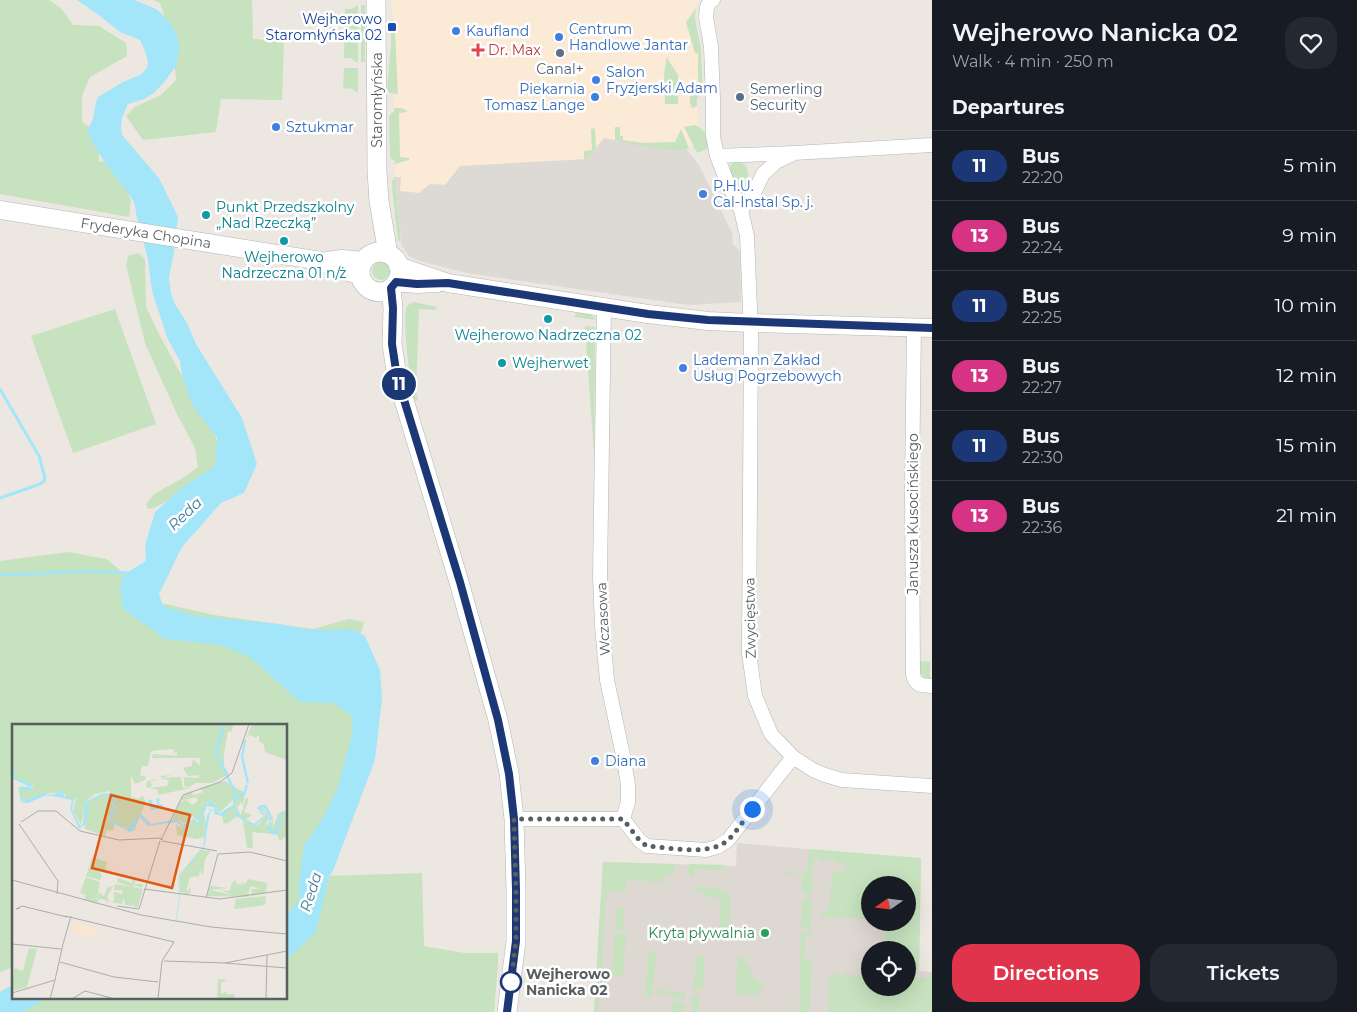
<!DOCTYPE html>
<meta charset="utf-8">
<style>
:root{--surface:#171b24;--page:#242831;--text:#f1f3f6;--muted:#9ea1a6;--line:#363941;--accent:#df344b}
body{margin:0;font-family:Montserrat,sans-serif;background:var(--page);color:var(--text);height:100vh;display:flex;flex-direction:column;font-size:19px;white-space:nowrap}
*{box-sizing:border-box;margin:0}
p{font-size:16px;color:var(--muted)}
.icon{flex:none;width:28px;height:28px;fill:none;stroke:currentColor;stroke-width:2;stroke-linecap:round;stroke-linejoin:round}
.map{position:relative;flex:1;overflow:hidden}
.panel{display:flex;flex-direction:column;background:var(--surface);width:425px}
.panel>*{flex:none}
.badge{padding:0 10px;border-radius:16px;font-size:18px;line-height:32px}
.needle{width:32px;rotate:256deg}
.controls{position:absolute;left:861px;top:876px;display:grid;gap:10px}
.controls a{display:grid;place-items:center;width:55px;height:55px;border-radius:50%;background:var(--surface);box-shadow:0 5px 20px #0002;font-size:25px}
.you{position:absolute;width:25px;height:25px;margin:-12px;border:4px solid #fff;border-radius:50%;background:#1a73e8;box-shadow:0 0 0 8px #1a73e833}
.map>.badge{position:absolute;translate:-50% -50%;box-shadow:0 0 0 2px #fff}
h2{padding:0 20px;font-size:19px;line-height:45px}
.round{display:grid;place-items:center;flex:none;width:52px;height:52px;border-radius:20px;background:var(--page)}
.overview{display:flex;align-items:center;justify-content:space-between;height:85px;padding:0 20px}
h1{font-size:24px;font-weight:600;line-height:38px}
.button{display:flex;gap:10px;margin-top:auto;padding:10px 20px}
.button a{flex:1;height:58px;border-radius:20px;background:var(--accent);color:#fff;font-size:20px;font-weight:600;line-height:58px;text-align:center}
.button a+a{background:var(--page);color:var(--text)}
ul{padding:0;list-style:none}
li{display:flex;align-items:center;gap:15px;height:70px;padding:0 20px;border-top:1px solid var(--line)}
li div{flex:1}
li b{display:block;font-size:19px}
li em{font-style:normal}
li .badge{min-width:55px;font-weight:700;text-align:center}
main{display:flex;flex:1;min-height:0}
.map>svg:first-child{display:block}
</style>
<main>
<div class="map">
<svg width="932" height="1012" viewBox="0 0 932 1012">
<rect width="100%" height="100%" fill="#ece7e1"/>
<path fill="#fbebd6" d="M391,0H698L695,18L701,49L703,92L697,98L699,140L686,150H668L604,138L587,159L445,185L430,184L419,193L400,191V177H395L393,21Z"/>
<path fill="#ddd9d5" d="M604,138L668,150L686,149L699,165L732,233L733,244L740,251L741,302L688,305L467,273L416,260L409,256L402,246L395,177H401L400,191L419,193L430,184L445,185L460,166L587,159Z"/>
<path fill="#ded8d2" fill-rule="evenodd" d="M737,843L896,857L921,858L919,971L932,972V1012H594L603,862L736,866ZM870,885H908V922H870ZM870,950H908V988H870Z"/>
<path fill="#c6e2be" d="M0,0H49L61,8L73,25L99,26L126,43L127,56L90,77L82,96V122L102,136L98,162L110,160L121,172L131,201L129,217L0,194Z
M153,0H252L253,39L284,41L282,100L221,99L216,132L143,140L126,116L135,107L161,95L176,80L173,43L160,3Z
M358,5V62H355L351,58H344L345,9H352Z
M361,5H365V62H361Z
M696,8L695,18L701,49L703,92L697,98V106L692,108L690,103V95L698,89V53H695L686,22Z
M391,31H395L398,94L390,93L387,90L391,45Z
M667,56L669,61L678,75V104H665L664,74Z
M344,68H358V93L350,88L343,89Z
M394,108H402L407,111V112L399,113L400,157L409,158V160L395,164V161L391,159L390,155L389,117L391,113L394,112Z
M695,125C706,129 707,137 709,148L697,153L684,127Z
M615,127H620V136H623V140L643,143L675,142L681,129L689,148C676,155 632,144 615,140Z
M595,128L596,148L587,159L584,160V151L592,150L591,129Z
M740,162L745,165L748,171L747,190L745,193L742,194L738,192L730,170L731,164L733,163Z
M395,177L401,241H398L392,187V181Z
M138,253L145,259L146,307L160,336L215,436L220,451L217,469L207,480L154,508L148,509L146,504L154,494L183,478L198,467L195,448L177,414L145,343L126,265L128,256Z
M372 271a9 9 0 1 1 18 0a9 9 0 1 1-18 0Z
M414,302L437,307L435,310L419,309L416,392L418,400L414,401C411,387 401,317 407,307C409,304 411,303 414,302Z
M115,309L156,424L73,453L31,336Z
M577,312C584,311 592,313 596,320L574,317Z
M585,326L595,327L594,454Z
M68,552L106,559L161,603L214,615L313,629L349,619L364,622L344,694L362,711L301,914L286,928V726H14V967L0,972V561Z
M917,652H920V661L930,662V677L932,679L923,677L920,671H917Z
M809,849L921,858L919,971H908V950H884L885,923L908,922V885H870V919L820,917V912H827L828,905H830L832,871H845L846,863H835V859L825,858V863H822V858H813L812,895L802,893V875L781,873V872L807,874Z
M603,862L675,864L674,875H664L663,882L627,880L626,891L607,890L598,1012H594Z
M689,864L724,865V870L694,869V876L691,877L688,873Z
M422,873L424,946L464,953H498V964L494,1012H1L23,998H286V952L327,876Z
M694,887C706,888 726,885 730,898L729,923L726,926L725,938H719L721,898L703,896L704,892H694Z
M805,898L812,899L810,929L801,928L802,899Z
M617,908H624L623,930L615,929Z
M805,932L810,933L813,934L812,936H805L804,958L812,959L809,1012H799L801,933Z
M615,933L626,934L623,976L612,975Z
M649,951L656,952L652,996L645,995Z
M697,955L705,956L703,990H693Z
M738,957H745V961L749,965L753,978L764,985L757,995L735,994Z
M930,972H932V1012H828L829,974L870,976V988H908V977L930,978Z
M657,990L685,992V999L675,997V1002L685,1003L684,1012H672L673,995L657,993Z
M692,996H699L698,1012H691Z"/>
<path fill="#a3e6fa" d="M77,0H134L154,8L159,11L171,24L177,36L179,47L178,58L176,66L165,81L154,93L144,99L128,104L122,118L121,128L122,135L159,178L178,217L173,257L169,278L171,294L175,304L187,323L196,344L242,418L257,464L244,493L221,503L182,547L159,594L163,606L195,616L280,624L304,629L330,630L352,629L365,636L380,670L382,698L375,760L333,871L329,877L316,932L289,958H286V916L300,899L298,890L304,846L323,818L338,788L352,735L353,717L334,703L300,702L251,658L221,645L165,639L123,609C119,577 117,578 146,561L145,545L155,512L183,487L215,466L217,438L193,406L190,399L182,376L180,361L168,340L152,291L148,259L136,214C137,197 117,181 109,168C101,157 94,145 88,134V129L93,119L96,102L98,97L123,82L140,75L147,68L148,62L145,51L140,40L120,32L96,13Z
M14,984V998H47L23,1012H0V992Z"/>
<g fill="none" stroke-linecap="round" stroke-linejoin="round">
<path stroke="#a3e6fa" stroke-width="3" d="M0,389L39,456L45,478L44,481L40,484L0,498
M0,575L89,571L129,573"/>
<g stroke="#b2b5b8" stroke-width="15">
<path id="minor" d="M713,0L710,1L707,7L706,17L711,47L713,98V136L717,156L726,179L741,210L747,236L751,333L749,653L755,696L771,734L793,757L813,770L825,775L842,780L932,786
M717,156L794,153L932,145
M741,210L753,195L763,174L776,162L791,155
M914,327L912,485L913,674C915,686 921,685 932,686
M514,819H623L628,802V785L624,760L607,680L602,626L600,576L604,308
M623,819L640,841L647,846L706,850L717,847L728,840L793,757"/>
</g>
<g stroke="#b2b5b8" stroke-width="19">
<path id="tertiary" d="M0,210L321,261L340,270L360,275
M327,261L342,259L363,261
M398,266L448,283L648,314L708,321L751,323L932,328
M396,282L417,284L438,283"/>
</g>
<g stroke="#b0b5b8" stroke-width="20">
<path id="secondary" d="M376,0L377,171L379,201L388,254
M360 272a20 20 0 1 1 40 0a20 20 0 1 1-40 0Z
M391,288L393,308L392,344L397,377L459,582L498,720L509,773L514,819L516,890V941L507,1012"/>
</g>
<use href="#minor" stroke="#fff" stroke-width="14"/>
<use href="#tertiary" stroke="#fff" stroke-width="18"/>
<use href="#secondary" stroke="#fff" stroke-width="19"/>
</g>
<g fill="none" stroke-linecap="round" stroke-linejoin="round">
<g stroke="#fff" stroke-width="11">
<path id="line" d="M507,1012L516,941V890L514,819L509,774L498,720L460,582L397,377L392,344L393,308L391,288L396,282L417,284L448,283L648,314L708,320L932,328"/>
</g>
<use href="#line" stroke="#1c3775" stroke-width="8"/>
<path stroke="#595e61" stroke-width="5" stroke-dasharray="0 9" d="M511,982L516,941V890L514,819H623L640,841L647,846C670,848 711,856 728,840C737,831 745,819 752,809"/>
</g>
<rect fill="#1a4fb4" stroke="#fff" stroke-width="2" x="387" y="22" width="10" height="10" rx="2.5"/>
<g fill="#3f7fe0" stroke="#fff" stroke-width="2">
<circle cx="456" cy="31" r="5"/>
<circle cx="559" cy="37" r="5"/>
<circle cx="596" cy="80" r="5"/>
<circle cx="595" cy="97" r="5"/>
<circle cx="276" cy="127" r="5"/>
<circle cx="703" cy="194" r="5"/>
<circle cx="683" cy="368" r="5"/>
<circle cx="595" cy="761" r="5"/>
</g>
<path fill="#e0444e" stroke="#fff" stroke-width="2" d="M475.5 42.5h5v5h5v5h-5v5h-5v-5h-5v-5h5z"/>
<g fill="#5c6f8a" stroke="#fff" stroke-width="2">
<circle cx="560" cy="53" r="5"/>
<circle cx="740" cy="97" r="5"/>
</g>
<g fill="#0f9aa8" stroke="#fff" stroke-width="2">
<circle cx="206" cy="215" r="5"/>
<circle cx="284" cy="241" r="5"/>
<circle cx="548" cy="319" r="5"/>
<circle cx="502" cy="363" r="5"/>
</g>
<circle fill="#2e9e5b" stroke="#fff" stroke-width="2" cx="765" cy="933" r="5"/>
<circle fill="#fff" stroke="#1c3775" stroke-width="2.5" cx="511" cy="982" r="10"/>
<g text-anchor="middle" stroke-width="5" stroke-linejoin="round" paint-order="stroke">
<g font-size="14" fill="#164399" stroke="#fff" text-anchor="end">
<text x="382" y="24">Wejherowo<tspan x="382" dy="16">Staromłyńska 02</tspan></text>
</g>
<g font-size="14" fill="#366cbe" stroke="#fff" text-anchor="start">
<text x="569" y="34">Centrum<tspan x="569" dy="16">Handlowe Jantar</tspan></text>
<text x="466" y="36">Kaufland</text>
<text x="606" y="77">Salon<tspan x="606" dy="16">Fryzjerski Adam</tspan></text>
<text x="585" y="94" text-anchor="end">Piekarnia<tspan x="585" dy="16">Tomasz Lange</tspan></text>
<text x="286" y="132">Sztukmar</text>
<text x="713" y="191">P.H.U.<tspan x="713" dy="16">Cal-Instal Sp. j.</tspan></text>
<text x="693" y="365">Lademann Zakład<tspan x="693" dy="16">Usług Pogrzebowych</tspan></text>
<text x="605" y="766">Diana</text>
</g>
<g font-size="14" fill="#be3a42" stroke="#fff" text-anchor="start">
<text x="488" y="55">Dr. Max</text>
</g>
<g font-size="14" fill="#4e5e75" stroke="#fff">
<text x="560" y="74">Canal+</text>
<text x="750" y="94" text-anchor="start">Semerling<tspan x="750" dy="16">Security</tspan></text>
</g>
<g font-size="14" fill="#595e61" stroke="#fff">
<text transform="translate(377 100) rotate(-90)" y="5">Staromłyńska</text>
<text transform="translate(146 233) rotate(9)" y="5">Fryderyka Chopina</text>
<text transform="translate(913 514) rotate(-90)" y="5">Janusza Kusocińskiego</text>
<text transform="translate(750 618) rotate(-91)" y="5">Zwycięstwa</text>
<text transform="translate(603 619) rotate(-93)" y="5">Wczasowa</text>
</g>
<g font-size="14" fill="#0d838f" stroke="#fff" text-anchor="start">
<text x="216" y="212">Punkt Przedszkolny<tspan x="216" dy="16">„Nad Rzeczką”</tspan></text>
<text x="284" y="262" text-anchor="middle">Wejherowo<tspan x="284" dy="16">Nadrzeczna 01 n/ż</tspan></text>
<text x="548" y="340" text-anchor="middle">Wejherowo Nadrzeczna 02</text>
<text x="512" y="368">Wejherwet</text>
</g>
<g font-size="14" fill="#27864d" stroke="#fff" text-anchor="end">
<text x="755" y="938">Kryta pływalnia</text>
</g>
<g font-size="14" font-weight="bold" fill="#595e61" stroke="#fff" text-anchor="start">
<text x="526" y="979">Wejherowo<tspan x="526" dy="16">Nanicka 02</tspan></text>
</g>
<g font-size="15" font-style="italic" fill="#3c7d99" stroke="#fff">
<text transform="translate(185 514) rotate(-44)" y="5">Reda</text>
<text transform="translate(311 892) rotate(-72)" y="5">Reda</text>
</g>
</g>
<g transform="translate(12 724)">
<rect width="275" height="275" fill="#ece7e1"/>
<path d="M0,0H222L219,8L216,7L212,30V42L217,50L200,59H184L174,65L146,71V66L134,63L135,57L147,55L137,58L141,60L138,64L155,62L157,56L150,55L149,52L160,51L150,54L169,53L171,64L177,63L172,62V53L187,54V51L176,52L171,44L180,42L181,35L188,42V34H140L141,30L165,32V26L163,30L162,26L158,25L139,27L136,42H130L128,51L134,53L133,56L123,60L119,52V73L127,75L130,71L134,78L122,107L100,97L98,91V96L103,100L101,107L95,106L93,112L73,105V93L76,78L94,69L99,72L100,79L106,88L97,67L83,70L74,77L69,101L61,86L64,75H53V70L35,69L9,77L6,64L10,62L20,65L21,61L0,54ZM240,0H275V36L253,28L252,21L247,17V10L244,14L238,11L235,13ZM213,57L233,69L231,81L229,78L225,84L229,91L234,74L237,75L232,88L240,91L232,97L246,101L253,93V88L248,86L250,83L258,92L254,100L261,110L240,108L241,124H235L231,97L226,92L214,100L211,98L210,88L222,81L221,76L207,89L204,80L196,77L186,97L181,92L172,100L167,95L160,97L167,79L174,76L181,81L186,76L184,73L168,77L170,73L179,67L181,71L189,69L191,68L188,64ZM275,86L272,89L275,88V111L268,117L265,111L268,103L265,109L259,107L256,99L260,98V89L261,104L266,90ZM192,89L194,100L192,113L185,115L165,111L164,100L171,104L182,96L187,99ZM188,126L198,127V128L193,135L191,151L188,146L187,152L178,153L174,168L179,163L178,170H168L173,169L168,168L167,151ZM80,133L95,138L93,147L83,144L90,151L88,156L74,152ZM74,153L88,158L84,179L87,168L92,172L96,160V164L101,162L95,173L98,178L94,177L93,182L94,176L87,175L85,180L72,176L74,171L68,169ZM121,153L123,154L124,155L123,160H131L130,164L122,161L121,163L131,165L126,183H122L123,176L121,182L113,181L112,174L110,180L99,178L102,177V168L111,170L110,166H102L103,160L121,163L105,158L106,154L120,159ZM225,155L224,157L225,164V160L234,161L226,158L234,159L236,155L255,159L254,169L239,172L240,165H248L239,162L237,168L227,166L237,169V173L195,172L198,162L216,164L198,166L220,171L209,166L217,167L220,159ZM254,172L253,181L222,185L224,175ZM17,224L25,225L15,263L0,267L2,244L11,247ZM206,255L216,256L209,259V270L215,267L214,270H222L223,265L222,275H205Z" fill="#c6e2be"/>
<path d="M62,198L86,205V211L82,210L78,214L56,207Z" fill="#f7e6d0"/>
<path d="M0,38L3,49L2,53L20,60L19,66L8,65L11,77L32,69L41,71L51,67L53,74H62L60,85L68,102L71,100L73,78L91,69L100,70L106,85L105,89L100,91V95L115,105L128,89L139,100L166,95L171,101L182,94L186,99L189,88L197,77L204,81L207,90L222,80L228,92L242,100L252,92L245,85L248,81H254L261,94L256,100L263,108L269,88L275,87L270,90L266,111L260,110L255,103L258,93L252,83L247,86L252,89L253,94L242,102L226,93L221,82L210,92L202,90L203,86L198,87L192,125L186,128L181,138L166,151L168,171L165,194L145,229L164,195L167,173L166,151L180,138L186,128L191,124L195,92L198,86L203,85L202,83L195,82L186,102L181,96L172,104L165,98L136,102L127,92L122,106L118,108L99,98L98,89L105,85L94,70L76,78L74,100L67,105L58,85L60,76L35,71L16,79L9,78L7,63H18L0,54Z" fill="#a3e6fa"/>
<path fill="none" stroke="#a3e6fa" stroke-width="2.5" d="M212,0L204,29L223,68L222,79M233,16L230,33L236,59M223,74L232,70L235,61M136,77H139L140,85L151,82L146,81V74"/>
<path fill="none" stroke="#adacaa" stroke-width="1" d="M9,98L26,87H44L68,107M7,100L46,157L45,170M68,107L107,116L149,114L151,116L148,115M150,114L171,71L208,58L220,49L237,0M150,117L205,127M206,130L238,128L275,137M0,156L129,191L199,203L275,210M132,165L208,175L275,166M194,174L206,130M105,182L127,185M8,184L4,185L10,182L55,193M127,185L148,117M53,192L162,218L150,237L146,275M0,220L49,225M51,220L59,192M152,237L213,239L275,227M48,238L102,253L146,258M213,239L275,244M43,256L51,220M0,269L43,256M38,275L43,256M60,275L73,267L103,275M254,275L255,231"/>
<path fill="#e15910" fill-opacity="0.15" stroke="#e15910" stroke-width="2.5" d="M99,71L178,91L160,164L80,144Z"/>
<rect width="275" height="275" fill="none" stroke="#595e61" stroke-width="2.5"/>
</g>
</svg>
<div class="controls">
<a><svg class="needle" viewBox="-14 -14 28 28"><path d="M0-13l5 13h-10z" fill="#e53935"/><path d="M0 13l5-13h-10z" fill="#9ea1a6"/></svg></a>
<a><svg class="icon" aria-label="locate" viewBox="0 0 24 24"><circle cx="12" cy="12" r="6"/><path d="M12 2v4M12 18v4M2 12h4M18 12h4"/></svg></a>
</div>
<div class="you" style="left:752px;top:809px"></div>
<b class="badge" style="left:399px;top:384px;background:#1c3775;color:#fff">11</b>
</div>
<section class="panel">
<div class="overview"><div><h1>Wejherowo Nanicka 02</h1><p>Walk · 4 min · 250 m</p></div><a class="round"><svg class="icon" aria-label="heart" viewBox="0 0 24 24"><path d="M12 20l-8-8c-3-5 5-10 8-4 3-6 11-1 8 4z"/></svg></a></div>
<h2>Departures</h2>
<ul>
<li><span class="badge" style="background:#1c3775;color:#fff">11</span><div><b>Bus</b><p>22:20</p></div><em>5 min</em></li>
<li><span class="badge" style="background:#d63384;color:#fff">13</span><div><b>Bus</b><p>22:24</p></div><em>9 min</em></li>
<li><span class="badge" style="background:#1c3775;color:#fff">11</span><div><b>Bus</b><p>22:25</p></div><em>10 min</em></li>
<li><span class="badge" style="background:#d63384;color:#fff">13</span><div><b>Bus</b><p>22:27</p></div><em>12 min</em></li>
<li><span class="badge" style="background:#1c3775;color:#fff">11</span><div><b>Bus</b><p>22:30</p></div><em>15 min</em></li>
<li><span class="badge" style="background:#d63384;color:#fff">13</span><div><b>Bus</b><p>22:36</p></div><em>21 min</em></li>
</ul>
<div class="button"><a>Directions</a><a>Tickets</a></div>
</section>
</main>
